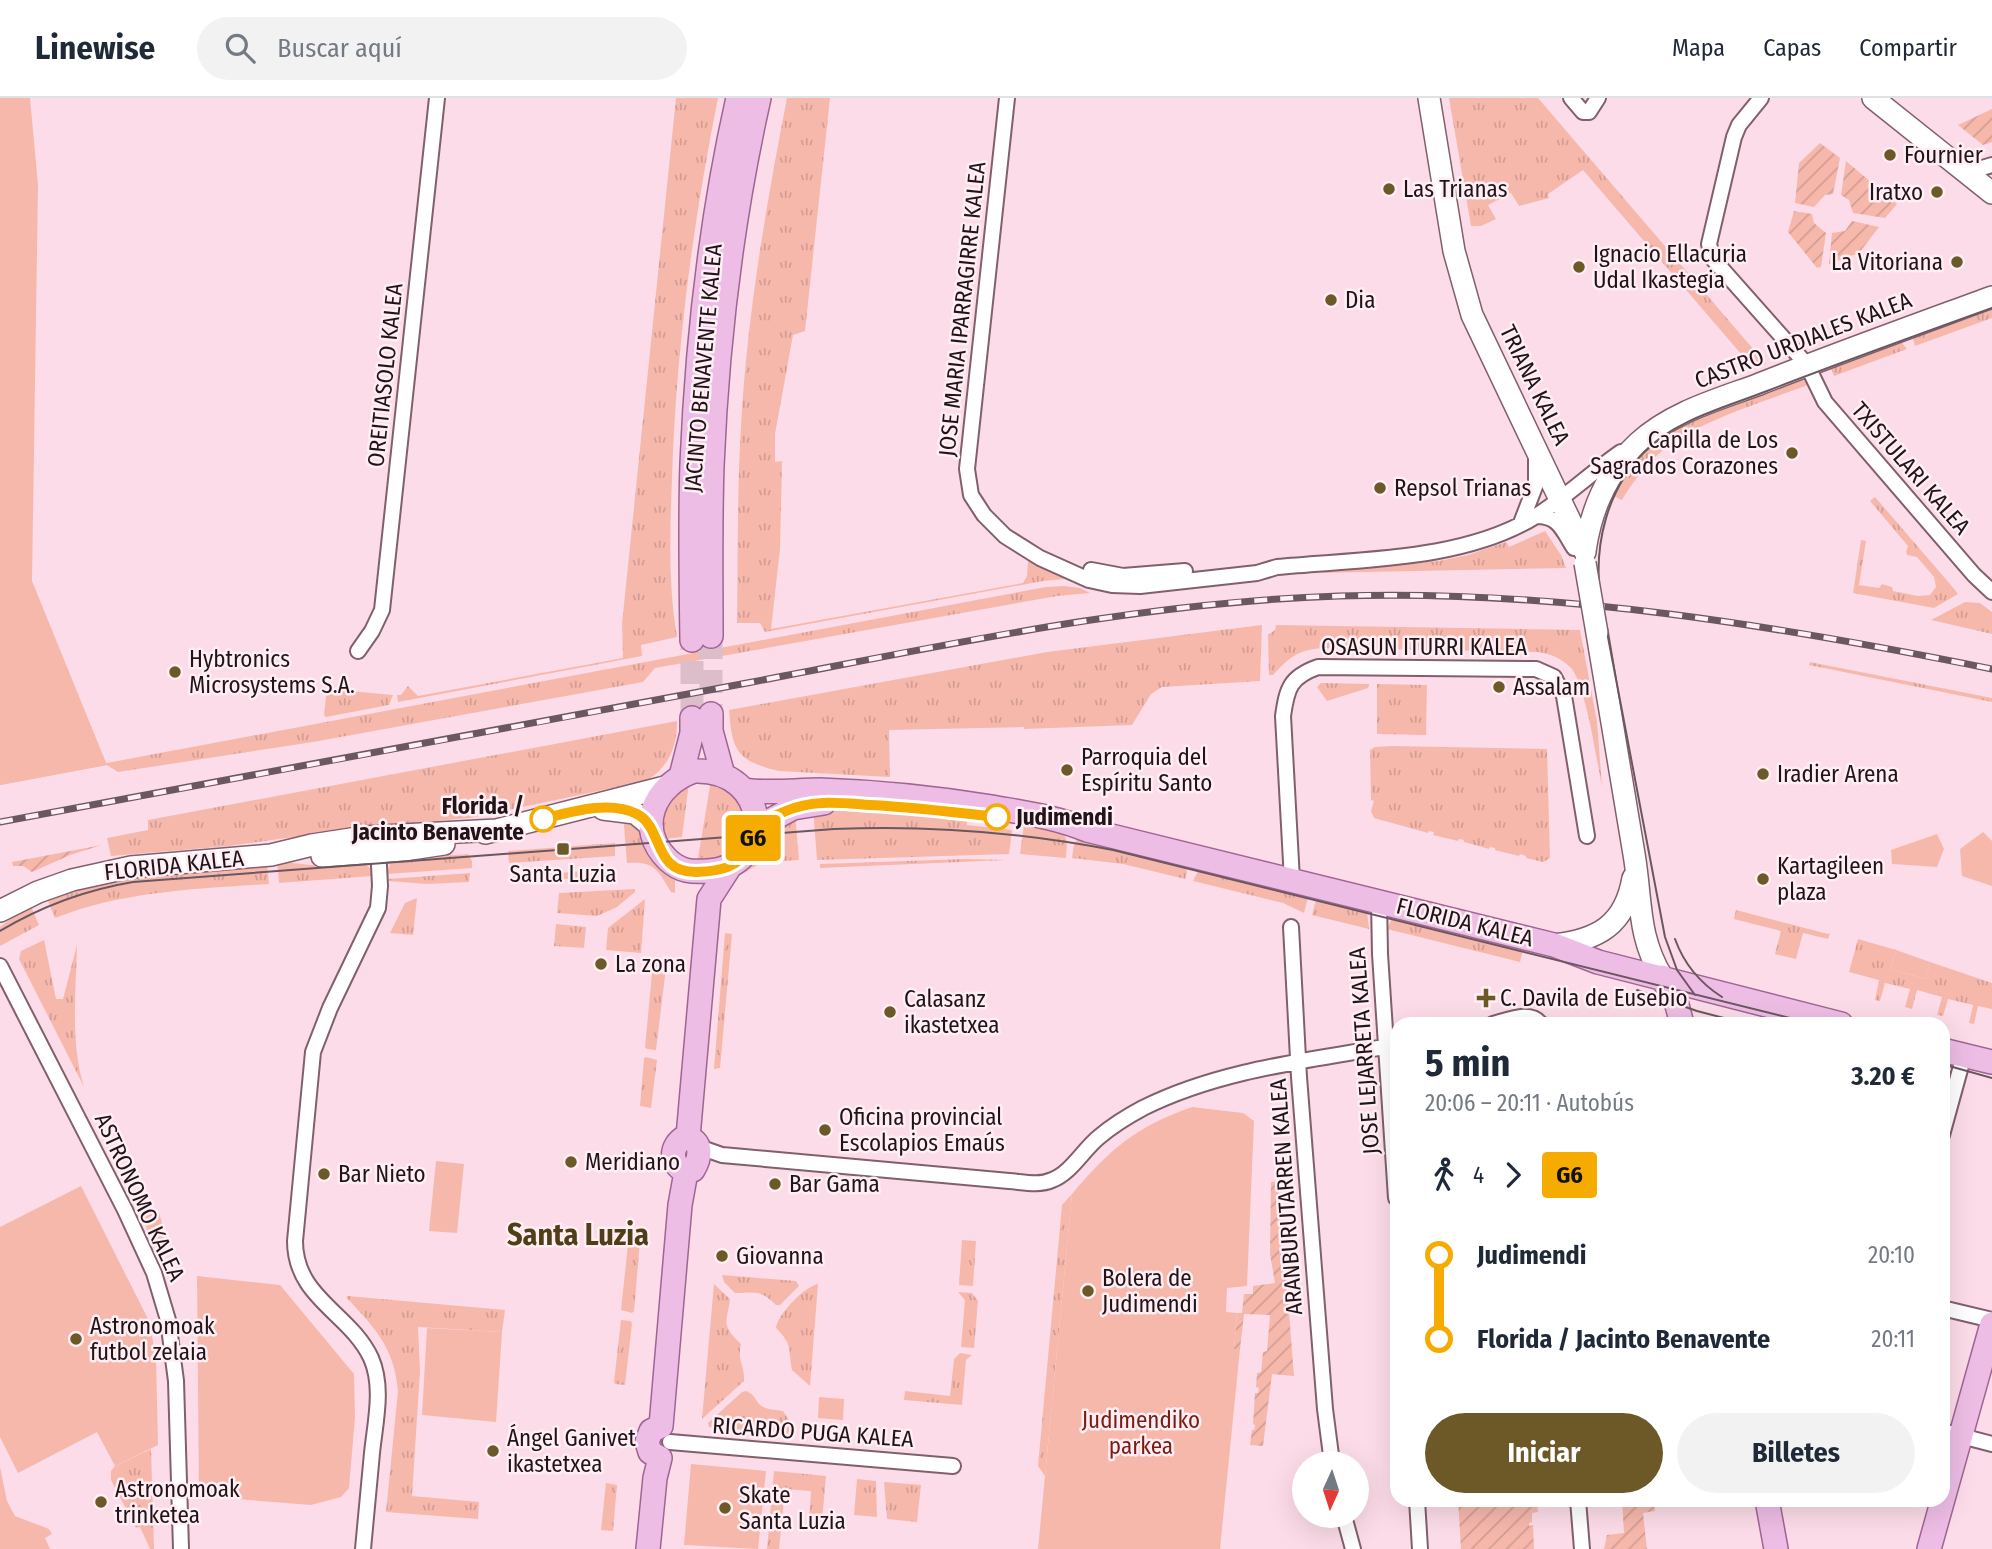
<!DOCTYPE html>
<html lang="es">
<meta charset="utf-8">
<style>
:root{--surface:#fff;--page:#f2f2f3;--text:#1f2937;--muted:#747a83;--line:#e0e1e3;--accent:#6d5827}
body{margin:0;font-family:"Fira Sans Condensed",sans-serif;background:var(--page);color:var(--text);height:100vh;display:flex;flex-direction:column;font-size:26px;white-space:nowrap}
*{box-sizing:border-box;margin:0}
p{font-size:23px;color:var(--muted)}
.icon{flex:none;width:38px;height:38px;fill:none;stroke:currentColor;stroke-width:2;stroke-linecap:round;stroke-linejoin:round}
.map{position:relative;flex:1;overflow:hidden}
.drawer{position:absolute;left:1390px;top:919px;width:560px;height:490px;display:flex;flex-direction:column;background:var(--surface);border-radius:21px;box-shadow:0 7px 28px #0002}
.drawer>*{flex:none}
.badge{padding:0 14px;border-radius:5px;font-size:24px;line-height:46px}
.needle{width:46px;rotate:183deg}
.fabs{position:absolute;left:1292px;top:1353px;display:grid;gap:14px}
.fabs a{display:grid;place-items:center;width:77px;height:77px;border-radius:50%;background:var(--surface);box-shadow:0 7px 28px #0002;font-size:35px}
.map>.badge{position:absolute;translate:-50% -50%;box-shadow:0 0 0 4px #fff}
.legs{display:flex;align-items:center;gap:10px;height:77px;padding:0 35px;font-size:23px}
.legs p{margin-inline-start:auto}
.headline{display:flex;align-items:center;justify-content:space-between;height:119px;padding:0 35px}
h1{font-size:38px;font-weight:700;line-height:52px}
.button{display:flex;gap:14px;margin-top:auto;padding:14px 35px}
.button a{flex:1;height:80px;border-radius:42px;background:var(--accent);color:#fff;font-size:28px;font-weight:700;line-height:80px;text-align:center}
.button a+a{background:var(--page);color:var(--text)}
ul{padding:0 35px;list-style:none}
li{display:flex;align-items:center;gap:24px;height:84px;font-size:26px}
li i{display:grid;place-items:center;width:10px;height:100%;margin:0 9px;background:currentColor}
li i::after{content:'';width:18px;height:18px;margin:-9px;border:5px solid;border-radius:50%;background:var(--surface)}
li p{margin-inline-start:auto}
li:first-child i{background:linear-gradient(#0000 50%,currentColor 0)}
li:last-child i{background:linear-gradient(currentColor 50%,#0000 0)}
header{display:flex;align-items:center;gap:42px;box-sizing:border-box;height:98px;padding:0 35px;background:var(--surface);border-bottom:2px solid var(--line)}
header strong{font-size:33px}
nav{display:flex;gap:38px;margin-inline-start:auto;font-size:24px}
.search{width:490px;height:63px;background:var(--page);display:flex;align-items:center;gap:18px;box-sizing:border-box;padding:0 24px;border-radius:38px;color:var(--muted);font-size:26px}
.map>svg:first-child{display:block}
</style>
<header>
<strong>Linewise</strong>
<div class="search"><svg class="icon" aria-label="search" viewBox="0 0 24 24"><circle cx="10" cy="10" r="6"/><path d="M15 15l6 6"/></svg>Buscar aquí</div>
<nav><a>Mapa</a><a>Capas</a><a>Compartir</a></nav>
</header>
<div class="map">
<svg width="1992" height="1451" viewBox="0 0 1992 1451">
<defs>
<pattern id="grass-tufts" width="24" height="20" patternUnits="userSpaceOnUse" patternTransform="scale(1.75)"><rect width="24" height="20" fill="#f7b8ac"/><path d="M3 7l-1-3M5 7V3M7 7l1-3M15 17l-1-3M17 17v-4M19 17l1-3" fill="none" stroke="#d39d93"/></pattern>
<pattern id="garden-furrows" width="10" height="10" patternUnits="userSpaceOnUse" patternTransform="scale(1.75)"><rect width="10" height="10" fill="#f7b8ac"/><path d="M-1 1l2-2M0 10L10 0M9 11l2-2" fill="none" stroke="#d39d93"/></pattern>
</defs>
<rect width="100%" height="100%" fill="#fcdce8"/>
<path fill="url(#grass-tufts)" d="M676,0H718C693,125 676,252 672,380C670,433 668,487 677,539L641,547L642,558L398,604L397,597H401L408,588L418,598L623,560L622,526Z
M787,0H830L805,233L793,237L775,336V364L782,363L780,451L771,531L1023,485L1027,478L1028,463L1065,481L1043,483L765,534L760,525H737C738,460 737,393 741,328C747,218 766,108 787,0Z
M1449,0H1538L1766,266L1754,271L1583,72L1548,96L1549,100L1519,108L1511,95L1488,107L1496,121L1481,128H1471Z
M1992,206V220L1915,248L1911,235Z
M1898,240L1907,251L1834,278L1829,265Z
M1801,280L1810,286C1767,303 1703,321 1667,349C1647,364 1634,382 1622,402L1607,395L1615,382L1666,331Z
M1875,399L1950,486L1958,496L1934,510L1853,495L1861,442L1866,443L1859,487L1879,490L1882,486L1892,489L1893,493L1918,498L1930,497L1936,489L1934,479L1917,459L1907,457L1906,454L1908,448L1870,403Z
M1545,433L1561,457L1566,470L1317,475L1439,463L1468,457L1506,444L1509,449Z
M1064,488L1080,490L1090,495L1057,498L655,570L643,584L313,644L118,674L107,667L0,687V685L1046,489Z
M1965,504L1980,505L1992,514V536L1931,522Z
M1262,527L1260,583L1162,589L1151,596L1132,627L1024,631V629L889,632L890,679L779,673C737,663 732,653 729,612L1047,554Z
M1276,527L1580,532L1597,624L1602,689C1597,663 1586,590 1572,571C1563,561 1551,556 1538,554L1323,550C1297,552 1290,559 1273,577H1269L1268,537L1275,532Z
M1810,564L1992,600V604L1809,567Z
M1321,585L1368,586L1369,587L1368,590L1327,603L1317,589Z
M1377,586L1427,587L1426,637L1377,636Z
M327,591L393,597L389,607L326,619L324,617Z
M677,623C677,649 669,669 646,683L470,720L366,729L229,748L111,758L107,740L148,732V722Z
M1392,648L1547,651L1550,760L1543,764L1526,760V758L1520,756L1519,758L1495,752V750L1490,749L1489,751L1464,744V742L1459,741L1458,743L1433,737L1434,734L1429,733L1428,735L1374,720L1371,713L1374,703L1371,702L1370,652L1375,649Z
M711,682L726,688L745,713V733L734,755L697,766Z
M689,685L682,739L664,741C658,711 668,703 689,685Z
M828,708L967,719V727L1012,732L1009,756L817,762L813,710Z
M795,715L799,762L763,764L728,784L753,762L773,732Z
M623,716L634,720L675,780V795L671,794C658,772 655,763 627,765Z
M1024,727L1064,736L1067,743L1066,760L1020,756Z
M1078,740L1185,766L1187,774L1185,781L1123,766L1072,760L1074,747Z
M615,745V758L509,765L508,753Z
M468,756L472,763V770L387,776L390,766L398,761Z
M965,761L1006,762L820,770V766Z
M277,763L310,767L362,764L370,770L372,778L279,785Z
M267,765L269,786C195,791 125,793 55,820L46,798L102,781Z
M609,771L614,779L511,783L510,779Z
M1199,771L1310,792L1304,815L1283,805L1193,783Z
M470,775L469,784L427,786L387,783L388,781Z
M635,791V794L617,809L597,818L557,815L559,795Z
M1318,794L1367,813L1369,831L1312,817Z
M417,800L413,837L390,835L405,805Z
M645,801L641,855L606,852L608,830Z
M30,806L39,827L0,848V829Z
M1736,812L1828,836L1830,835L1828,841L1803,835L1796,861L1775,856L1781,833L1734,821Z
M1393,818L1524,847L1520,864L1387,831Z
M556,826L586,829L584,850L554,848Z
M725,835L732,836L720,970L714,971Z
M1858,841L1896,852L1891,871L1926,881L1930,864L1992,885V911L1978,908L1974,926L1969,925L1973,907L1948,901L1943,918L1937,917L1942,899L1917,892L1912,911L1905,909L1910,891L1885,885L1880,903L1875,902L1879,882L1849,874Z
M44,842L56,901H63L77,847C76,894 70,944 84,989L19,861L21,853Z
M653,865L662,866V869L666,870L656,952L647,951L645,949Z
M646,959L657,962L651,1010L640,1008L644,960Z
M1072,1096L1045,1378L1038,1368L1062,1107Z
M154,1113L159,1115L163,1128L165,1157C155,1144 141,1131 146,1115Z
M630,1128L641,1131L634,1213L632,1215L621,1212Z
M962,1142L976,1143L973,1188L959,1187Z
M722,1177L796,1183L799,1188L780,1207H776C759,1191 756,1195 735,1195L724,1184Z
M714,1186L730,1201C727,1225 720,1226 741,1246C737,1264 745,1267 744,1283L702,1321Z
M818,1186L810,1288L792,1272C788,1250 793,1247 776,1230C777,1217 805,1188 818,1186Z
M958,1194L972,1195L978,1203L974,1250L961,1249L965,1202Z
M348,1198L505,1212L502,1234L418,1229L420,1273L412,1398L479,1404L478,1421L386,1414L398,1293C394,1249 375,1230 346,1199Z
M621,1222L631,1223L632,1226L625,1287L615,1286L614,1284Z
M960,1255L972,1257L966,1262L962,1307L904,1302L905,1293L950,1298L954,1261Z
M746,1293C754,1296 754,1300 759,1306C765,1312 776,1312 783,1313L795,1331V1336L709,1329L708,1325L742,1294Z
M151,1351L154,1451H150L140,1429L136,1430L111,1382V1373L115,1368Z
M774,1373L826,1378L822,1424L809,1423L811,1393L785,1391L779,1451H767Z
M857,1381L876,1383L877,1419L854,1417Z
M884,1384L921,1387L917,1424L887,1421Z
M606,1385L617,1387L613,1433L601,1432Z"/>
<path fill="#f7b8ac" d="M0,0H30L38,87L32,483L107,667L0,687Z
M1983,734L1992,743V788L1962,778L1960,751Z
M1937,736L1944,751L1937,769L1892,766L1891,752Z
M1896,852L1930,864L1926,881L1891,871Z
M1192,1009L1243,1015L1254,1023L1247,1188L1227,1190L1226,1214L1237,1215L1234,1250L1240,1251L1220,1451H1038L1072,1096C1110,1051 1135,1029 1192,1009Z
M436,1063L464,1066L457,1135L429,1133Z
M81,1088L149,1223L156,1259L158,1347L115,1368L97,1334L18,1375L0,1339V1129Z
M197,1178L280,1187L354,1276L355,1319L349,1390L341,1399L311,1407L199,1398Z
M427,1230L502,1234L496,1324L422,1317Z
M819,1299L844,1301L843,1322L818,1320Z
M691,1366L766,1373L758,1451L684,1447Z
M0,1369L7,1403L15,1418L49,1431L52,1436L45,1440L50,1451H0Z"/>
<path fill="url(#garden-furrows)" d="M1992,11V44L1983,47L1958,27Z
M1820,45L1840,60L1833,96L1825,97L1814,109L1795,105L1799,65Z
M1846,63L1897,106L1885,120L1853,115L1849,102L1841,97Z
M1794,113L1812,116L1814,125L1826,135L1821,169L1817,170L1788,134Z
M1852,123L1879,129L1859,155L1829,166L1832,135L1845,133Z
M102,747L70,757L32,774L23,768H13L12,764Z
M1278,1083L1281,1152L1287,1189L1294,1278L1272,1276L1263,1348L1250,1347L1252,1332H1254L1255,1327L1253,1326L1255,1295H1258L1259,1290L1256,1289L1257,1275L1261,1274L1263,1254L1267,1253L1270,1217L1244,1216L1240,1251H1234L1237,1215H1242L1244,1196H1253V1188L1275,1185L1270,1156L1271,1084Z
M1458,1402L1537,1403L1538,1414L1532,1415V1424L1529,1425V1428L1533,1427L1534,1451H1461Z
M1622,1402H1654L1655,1413L1643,1415L1647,1451H1604L1607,1437L1624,1435Z"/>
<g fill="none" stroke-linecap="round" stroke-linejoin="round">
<path stroke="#dbbec9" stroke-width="23" stroke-dasharray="23 11" stroke-linecap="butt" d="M711,538V616
M692,620V542"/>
<g stroke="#825f6d" stroke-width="18">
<path id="street" d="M1007,0L967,371L971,397L984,417L1005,438L1040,460L1089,482L1112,487L1140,488L1257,475L1277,469C1360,461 1464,463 1536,418C1566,399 1592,374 1621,354
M1571,0L1583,14H1589L1598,0
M1761,0L1739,27L1734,39L1709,146L1713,161L1807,267L1825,304L1974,477L1992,494
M1963,71L1972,73L1992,67
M1535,418C1559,417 1563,433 1574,450
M1521,425L1536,386V360
M1091,472L1123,478L1185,473
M358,553L372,533L382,512L437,0
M1292,782L1283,618C1287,590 1290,579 1318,569L1536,571L1554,579L1564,598L1587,738
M1379,803L1380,856L1396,1100
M1291,829L1299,979L1325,1311L1332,1365
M0,868L125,1112L154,1175L168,1222L176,1283L181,1451
M1493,926C1509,922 1530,912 1541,926
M1942,1037L1964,957
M699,1049L722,1057L1009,1083C1023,1084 1039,1088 1052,1082C1071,1075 1083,1052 1099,1039C1112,1028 1128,1018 1143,1010C1221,971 1312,962 1396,947
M1942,1210L1992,1222
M1942,1333L1992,1346
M670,1344L953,1368
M1417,1402L1420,1451
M1578,1402L1582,1451
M1344,1418L1353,1451
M363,1451C366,1419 369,1387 372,1355C375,1325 384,1289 371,1260C350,1215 295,1200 295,1143L313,954L330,910L378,810L380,788L378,747"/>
</g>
<g stroke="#825f6d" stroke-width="24">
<path id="secondary" d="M1429,0L1454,153L1472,217L1585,454
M1873,0L1992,95
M1585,453C1591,411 1607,374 1638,345C1670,315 1716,302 1757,287C1835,256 1913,228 1992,199
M1597,535C1610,609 1621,682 1634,756C1642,803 1637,837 1662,879
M603,711L635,715L652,729
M485,735L665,689
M322,758L404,752L444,746
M0,813L38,794L72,782L131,769L271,757L312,747L364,739L496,732
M1554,847C1598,842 1625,827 1633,780"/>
</g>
<g stroke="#9f6592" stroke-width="26">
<path id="primary" d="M711,538C711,481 710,425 712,368C717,245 732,120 759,0
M692,542C691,483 690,424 692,366C697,244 711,119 738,0
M711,616V633L723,677
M694,673C771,670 777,769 708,773C692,774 681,774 668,762C635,730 654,687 694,673Z
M681,678L692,635V620
M745,692C770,696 795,692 820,692C878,694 936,700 992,709C1025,715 1056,719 1087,732L1554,847L1598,864L1841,926
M756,730L793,710L824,705
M1662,879L1677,907L1682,926
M1942,952L1992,964
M685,1039C703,1042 701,1059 693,1072L686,1074C669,1066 670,1048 685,1039Z
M688,1039L709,801L729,770
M661,1328L680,1107L686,1074
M660,1360L650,1354L647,1344L651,1333L661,1328
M1767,1402L1776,1451
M648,1451L655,1380L660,1360
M1929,1451L1992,1226"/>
</g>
<use href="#street" stroke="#fff" stroke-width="14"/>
<use href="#secondary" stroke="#fff" stroke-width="21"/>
<use href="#primary" stroke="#eebde5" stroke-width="23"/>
<path stroke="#6b575f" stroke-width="2" d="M0,833C42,808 85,792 133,784L834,731C928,727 1020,734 1113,752L1814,926
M1675,841C1684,866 1700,885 1722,899
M1637,892L1697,913L1747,926
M1695,897L1677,872L1665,839L1600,497C1594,446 1607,392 1644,354C1675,322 1726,309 1767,293C1842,264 1917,237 1992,210
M1942,966L1992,980"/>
<g stroke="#6b575f" stroke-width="7">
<path id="rail" d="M0,724C249,678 498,632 747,585C942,548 1140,504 1339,498C1558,491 1778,528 1992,571"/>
</g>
<use href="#rail" stroke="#ffeef4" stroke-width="4.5" stroke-dasharray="13" stroke-linecap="butt"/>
<g stroke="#825f6d" stroke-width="24" stroke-linecap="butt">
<path id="secondary-bridge" d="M1585,465L1597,535"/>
</g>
<use href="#secondary-bridge" stroke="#fff" stroke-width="21"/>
</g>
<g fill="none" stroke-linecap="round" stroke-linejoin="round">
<g stroke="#fff" stroke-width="16">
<path id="line-1" d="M543,721C571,714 609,702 637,716C664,730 652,775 697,774C720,773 740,770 750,747C752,742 753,736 755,732C760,723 777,717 786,713C813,701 841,705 870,707C912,709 954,714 997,719"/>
</g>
<use href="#line-1" stroke="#f5ab00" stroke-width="10"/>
</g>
<g fill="#6d5827" stroke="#ffeef4" stroke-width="2.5">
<circle cx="1890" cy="57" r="7"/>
<circle cx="1389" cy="91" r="7"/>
<circle cx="1937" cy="94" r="7"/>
<circle cx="1957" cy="164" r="7"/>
<circle cx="1579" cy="169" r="7"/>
<circle cx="1331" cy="202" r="7"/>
<circle cx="1792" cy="355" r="7"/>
<circle cx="1380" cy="390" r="7"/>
<circle cx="175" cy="574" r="7"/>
<circle cx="1499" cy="589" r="7"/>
<circle cx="1067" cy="672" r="7"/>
<circle cx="1763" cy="676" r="7"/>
<rect x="556" y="744" width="14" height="14" rx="3.5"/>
<circle cx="1763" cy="781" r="7"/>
<circle cx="601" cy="866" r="7"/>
<path d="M1482.5 889.5h7v7h7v7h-7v7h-7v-7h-7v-7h7z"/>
<circle cx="890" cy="914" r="7"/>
<circle cx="825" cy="1032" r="7"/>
<circle cx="571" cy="1064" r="7"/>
<circle cx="324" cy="1076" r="7"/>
<circle cx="775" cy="1086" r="7"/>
<circle cx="722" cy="1158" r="7"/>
<circle cx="1088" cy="1193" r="7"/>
<circle cx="76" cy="1241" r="7"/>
<circle cx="493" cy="1353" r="7"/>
<circle cx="101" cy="1404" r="7"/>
<circle cx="725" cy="1410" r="7"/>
</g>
<g fill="#fff" stroke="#f5ab00" stroke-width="3.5">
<circle cx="997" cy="719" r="12"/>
<circle cx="543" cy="721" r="12"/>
</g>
<g text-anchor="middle" stroke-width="5" stroke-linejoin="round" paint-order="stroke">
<g font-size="23" fill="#211419" stroke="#ffeef4" text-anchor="start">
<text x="1904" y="65">Fournier</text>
<text x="1403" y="99">Las Trianas</text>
<text x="1923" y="102" text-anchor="end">Iratxo</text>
<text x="1593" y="164">Ignacio Ellacuria<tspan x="1593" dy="26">Udal Ikastegia</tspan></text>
<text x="1943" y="172" text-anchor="end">La Vitoriana</text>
<text x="1345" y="210">Dia</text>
<text x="1778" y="350" text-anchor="end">Capilla de Los<tspan x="1778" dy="26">Sagrados Corazones</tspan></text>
<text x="1394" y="398">Repsol Trianas</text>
<text x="189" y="569">Hybtronics<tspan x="189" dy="26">Microsystems S.A.</tspan></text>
<text x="1513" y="597">Assalam</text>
<text x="1081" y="667">Parroquia del<tspan x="1081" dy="26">Espíritu Santo</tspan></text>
<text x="1777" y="684">Iradier Arena</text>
<text x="1777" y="776">Kartagileen<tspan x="1777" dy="26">plaza</tspan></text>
<text x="563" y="784" text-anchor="middle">Santa Luzia</text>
<text x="615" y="874">La zona</text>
<text x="1500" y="908">C. Davila de Eusebio</text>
<text x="904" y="909">Calasanz<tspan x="904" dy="26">ikastetxea</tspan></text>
<text x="839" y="1027">Oficina provincial<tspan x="839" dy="26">Escolapios Emaús</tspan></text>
<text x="585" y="1072">Meridiano</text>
<text x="338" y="1084">Bar Nieto</text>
<text x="789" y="1094">Bar Gama</text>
<text x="736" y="1166">Giovanna</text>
<text x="1102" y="1188">Bolera de<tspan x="1102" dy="26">Judimendi</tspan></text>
<text x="90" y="1236">Astronomoak<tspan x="90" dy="26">futbol zelaia</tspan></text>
<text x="507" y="1348">Ángel Ganivet<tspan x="507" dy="26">ikastetxea</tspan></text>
<text x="115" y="1399">Astronomoak<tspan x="115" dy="26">trinketea</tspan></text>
<text x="739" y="1405">Skate<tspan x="739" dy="26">Santa Luzia</tspan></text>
</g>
<g font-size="23" fill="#211419" stroke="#ffeef4">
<text transform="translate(962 211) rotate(-84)" y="8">JOSE MARIA IPARRAGIRRE KALEA</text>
<text transform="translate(1803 242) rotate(-21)" y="8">CASTRO URDIALES KALEA</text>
<text transform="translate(703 270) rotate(-85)" y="8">JACINTO BENAVENTE KALEA</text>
<text transform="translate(385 277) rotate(-84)" y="8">OREITIASOLO KALEA</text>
<text transform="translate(1535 287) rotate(64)" y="8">TRIANA KALEA</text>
<text transform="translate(1911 370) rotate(49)" y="8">TXISTULARI KALEA</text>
<text x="1424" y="557">OSASUN ITURRI KALEA</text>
<text transform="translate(174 767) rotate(-6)" y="8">FLORIDA KALEA</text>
<text transform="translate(1465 824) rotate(14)" y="8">FLORIDA KALEA</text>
<text transform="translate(1364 953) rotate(-94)" y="8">JOSE LEJARRETA KALEA</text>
<text transform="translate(140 1099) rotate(65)" y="8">ASTRONOMO KALEA</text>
<text transform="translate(1286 1099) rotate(-94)" y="8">ARANBURUTARREN KALEA</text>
<text transform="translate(813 1334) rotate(4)" y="8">RICARDO PUGA KALEA</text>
</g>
<g font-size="23" font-weight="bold" fill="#211419" stroke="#ffeef4" text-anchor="end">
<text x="524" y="716">Florida /<tspan x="524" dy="26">Jacinto Benavente</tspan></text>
<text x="1016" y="727" text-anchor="start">Judimendi</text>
</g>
<g font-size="23" fill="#7c1b10" stroke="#ffeef4">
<text x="1141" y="1330">Judimendiko<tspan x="1141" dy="26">parkea</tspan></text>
</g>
<g font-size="30" font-weight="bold" fill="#4f3e17" stroke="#ffeef4">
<text x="578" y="1147">Santa Luzia</text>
</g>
</g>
</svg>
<div class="fabs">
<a><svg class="needle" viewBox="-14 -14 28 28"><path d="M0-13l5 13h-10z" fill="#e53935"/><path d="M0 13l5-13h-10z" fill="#747a83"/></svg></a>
</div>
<b class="badge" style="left:753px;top:740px;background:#f5ab00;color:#111">G6</b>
<section class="drawer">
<div class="headline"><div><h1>5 min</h1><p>20:06 – 20:11 · Autobús</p></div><b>3.20 €</b></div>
<div class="legs"><svg class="icon" aria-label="walk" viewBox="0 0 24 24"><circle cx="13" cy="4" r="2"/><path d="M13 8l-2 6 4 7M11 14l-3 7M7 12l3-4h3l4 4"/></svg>4<svg class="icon" aria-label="forward" viewBox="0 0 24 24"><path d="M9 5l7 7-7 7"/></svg><b class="badge" style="background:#f5ab00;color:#111">G6</b></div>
<ul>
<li><i style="color:#f5ab00"></i><b>Judimendi</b><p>20:10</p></li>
<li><i style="color:#f5ab00"></i><b>Florida / Jacinto Benavente</b><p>20:11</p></li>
</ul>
<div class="button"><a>Iniciar</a><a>Billetes</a></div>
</section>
</div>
